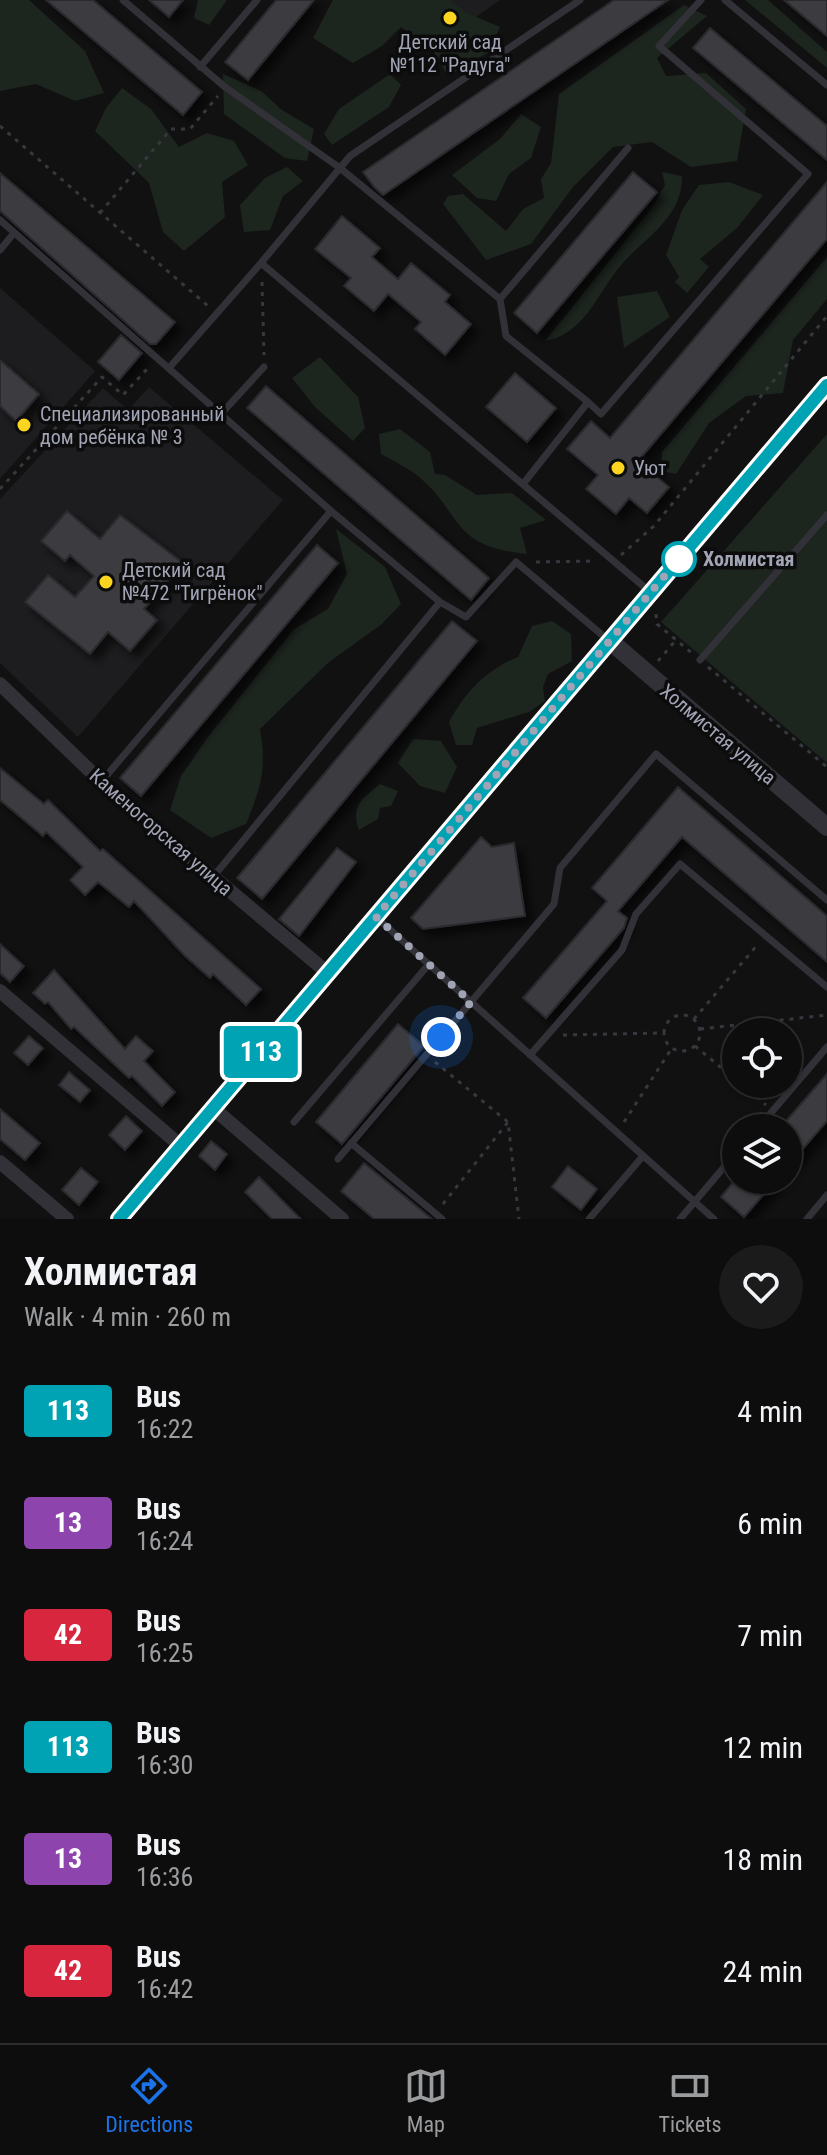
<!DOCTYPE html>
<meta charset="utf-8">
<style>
:root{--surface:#0d0d0e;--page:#1b1b1c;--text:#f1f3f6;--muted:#9a9c9e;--line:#2d2d2e;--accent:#1a73e8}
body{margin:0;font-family:"Roboto Condensed",sans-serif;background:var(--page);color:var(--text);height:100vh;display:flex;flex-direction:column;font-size:30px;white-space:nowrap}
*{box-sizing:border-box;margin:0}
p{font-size:26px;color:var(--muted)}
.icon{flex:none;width:44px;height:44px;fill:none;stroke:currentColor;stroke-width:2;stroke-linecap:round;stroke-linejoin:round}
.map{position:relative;height:1219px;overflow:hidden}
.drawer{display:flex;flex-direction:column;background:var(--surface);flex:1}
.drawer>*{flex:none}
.badge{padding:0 16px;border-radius:6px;font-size:28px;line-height:52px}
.buttons{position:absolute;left:722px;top:1018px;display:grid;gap:16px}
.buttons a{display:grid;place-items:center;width:80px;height:80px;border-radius:50%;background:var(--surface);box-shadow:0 2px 6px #0004,0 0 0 2px var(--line);font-size:40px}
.you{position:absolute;width:40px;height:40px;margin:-20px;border:6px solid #fff;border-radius:50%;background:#1a73e8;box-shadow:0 0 0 12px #1a73e833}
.map>.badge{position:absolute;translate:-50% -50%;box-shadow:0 0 0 4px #fff}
.round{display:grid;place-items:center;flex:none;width:84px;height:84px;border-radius:42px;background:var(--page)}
.head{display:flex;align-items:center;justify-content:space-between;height:136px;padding:0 24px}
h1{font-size:38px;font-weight:700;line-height:60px}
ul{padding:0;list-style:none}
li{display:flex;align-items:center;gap:24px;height:112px;padding:0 24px}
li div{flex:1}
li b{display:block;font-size:30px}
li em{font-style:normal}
li .badge{min-width:88px;font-weight:700;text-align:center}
.menu{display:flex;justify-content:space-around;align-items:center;height:112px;border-top:2px solid var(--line);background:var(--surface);font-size:22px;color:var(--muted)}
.menu a{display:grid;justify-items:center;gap:4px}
.menu .selected{color:var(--accent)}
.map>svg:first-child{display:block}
</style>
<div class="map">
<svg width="827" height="1219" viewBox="0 0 827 1219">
<defs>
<filter id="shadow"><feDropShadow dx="7" dy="7" stdDeviation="4" flood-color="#0009"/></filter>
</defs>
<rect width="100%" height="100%" fill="#111112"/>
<path fill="#1d1d1f" d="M405,0H500L448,37Z
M0,288L95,371L0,479Z
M149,387L283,500L78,737L0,663V499L103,388L128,410Z"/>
<path fill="#1d251f" d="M0,0H29L85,51L104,93L75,101L36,84L0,91Z
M198,0H227L209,25L194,18Z
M333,0H450L467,13L500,27L489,52L448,76L432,50L401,27L382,46L353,63L313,38Z
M745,0H768L827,52V68Z
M684,5L707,16L657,58L666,76L706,73L746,109L737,161L691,167L652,142L613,147L573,187L531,244L486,260L443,204L448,196L463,194L506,231L523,209L544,198L541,179L551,163L559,94Z
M223,74L261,91L282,110L314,129L307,161L285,158L224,114Z
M390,74L401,85L389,107L332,145L324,134L339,109Z
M122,88L151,109L179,147L207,133L234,141L248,165L222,182L225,217L184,251L163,232L149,183L95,131L106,108Z
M521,114L541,127L531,158L509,174L496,201L477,198L452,175L500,139Z
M287,167L303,181L283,196L270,230L244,232L240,205L265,178Z
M662,172L682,176C683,220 641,239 617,270C595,299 583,334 545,341L653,206L665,185Z
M729,182L763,195L737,228L700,259L709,267L687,293L675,282L679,277L666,255L682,210L699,185Z
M827,257V299L793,340L783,393L746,396L709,423L676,474L662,471V452Z
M657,291L670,317L624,348L617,297Z
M320,357L358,397L365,428L353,441L315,407L292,378Z
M400,429L430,452L435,474L445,475L477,495L512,493L546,520L520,528L527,554C446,546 464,511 414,473C404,466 392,460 381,454L379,434Z
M827,434V763L661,622Z
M336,529L385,567L401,604L382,624L329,662L260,729C267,769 261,787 246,824L211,838L170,810L181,776L208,737L294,629L328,609L347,574Z
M552,621L571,634L572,661L548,674L543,687L545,701L529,712L477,728L472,745H456L449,722C466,691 486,670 518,657L532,626Z
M413,739L441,741L457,767L445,793L420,786L398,763Z
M380,784L398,791L391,806L380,808L378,819L359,830C350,806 363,798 380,784Z"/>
<path fill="#3a3b40" stroke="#2b2b2e" stroke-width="2" filter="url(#shadow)" d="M46,0H93L202,92L183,115Z
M149,0H183L169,17Z
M276,0H314L248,80L225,62Z
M614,0H668L383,195L374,187L363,172Z
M784,0H827V36Z
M710,28L827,126V160L693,48Z
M633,172L657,192L537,333L514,313Z
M0,173L175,322L156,344H150L0,211Z
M827,182V239L638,461L669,487L647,513L629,498L616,514L586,489L598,475L567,449L591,421L610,438Z
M342,216L380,248L372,257L398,279L411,263L450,295L445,302L471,324L445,355L415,329L421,322L388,294L374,311L344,286L351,278L315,249Z
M121,335L142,353L119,380L98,362Z
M0,360L39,394L16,421L0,406Z
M515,373L556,408L527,442L486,407Z
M266,386L489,578L471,600L247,408Z
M67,511L100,539L120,515L183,563L144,609L157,620L130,651L108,632L90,654L25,602L48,575L75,597L94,576L70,555L65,561L41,541Z
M317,545L338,563L141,796L120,778Z
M452,621L477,641L262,899L237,878Z
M0,768L44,804L48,800L100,851L103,849L261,989L246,1005L213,974L210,978L185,956L134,901L129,907L98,882L85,895L70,880L83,867L46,832L43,836L0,800Z
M678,787L827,916V962L682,837L618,911L627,918L624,928L546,1018L523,998L607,901L592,888Z
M481,837L492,847L514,843L525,916L423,929L411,918Z
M337,848L356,862L299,936L279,919Z
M0,944L24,966L10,982L0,973Z
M54,970L125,1049L136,1036L153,1051L144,1061L175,1092L162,1106L132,1076L129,1078L74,1027L71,1029L48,1002L45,1004L33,993Z
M398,1024L424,1046L342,1144L316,1122Z
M29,1036L43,1048L28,1065L14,1053Z
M69,1072L90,1090L80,1102L59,1085Z
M827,1074V1121L788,1166V1128H780Z
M0,1109L40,1143L25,1160L0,1139Z
M126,1116L142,1131L125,1150L109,1135Z
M211,1141L227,1154L215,1170L199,1156Z
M364,1163L432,1219H374L341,1191Z
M568,1166L597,1189L581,1210L552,1187Z
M81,1168L98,1182L79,1205L62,1190Z
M259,1177L301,1219H272L245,1192Z
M735,1180H776L744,1217L721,1197Z"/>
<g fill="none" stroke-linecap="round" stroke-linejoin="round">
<path stroke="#37383e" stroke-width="3" stroke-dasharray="4 6" stroke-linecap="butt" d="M0,126L208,306
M100,213L171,129H190L218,96
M262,282L264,355
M0,489L102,377L123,395L148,368
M621,555L654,526L827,316
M536,562L596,561
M656,614L657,624L693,654
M658,661L676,640
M708,667L827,767
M664 1033a18 18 0 1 1 36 0a18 18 0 1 1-36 0Z
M694,1019L759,943
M700,1029L827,1015
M563,1035L663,1033
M695,1046L736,1080
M435,1062L508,1122L519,1219
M741,1084L766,1105
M624,1122L672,1048
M443,1204L508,1122"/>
<path stroke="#313137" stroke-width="7" d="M123,0L225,87L340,168L500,299L506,336L588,402
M580,0L350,156L261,263L649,591
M725,0L827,85
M200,67L257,0
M0,220L331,511
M0,250L14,233
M500,299L628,148
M169,368L261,263
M221,414L264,367
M523,484L588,402L601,414L808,174L659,46L701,0
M700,660L827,515
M101,782L331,511L440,602L466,617L516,562L608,640
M213,877L440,602
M377,918L714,1219
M530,1055L622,950L636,914L680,864L827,987
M294,1122L429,964
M758,1128L827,1047
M351,1143L442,1219
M338,1159L554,904L560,868L656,754L827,900
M589,1219L643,1156
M680,1219L736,1153
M807,1219L827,1195"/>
<path stroke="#313137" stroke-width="14" d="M0,684L113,793L328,973
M0,991L181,1146
M213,1108L342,1219
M0,1162L67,1219"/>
<path stroke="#313137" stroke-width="18" d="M610,641L827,827
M119,1219L827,385"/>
</g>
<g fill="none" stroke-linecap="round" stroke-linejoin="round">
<g stroke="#fff" stroke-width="18">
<path id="line" d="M119,1219L827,385"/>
</g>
<use href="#line" stroke="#00a3b4" stroke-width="12"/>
<path stroke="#a1a4b4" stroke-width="8" stroke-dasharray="0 14.4" d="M441,1037L471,1002L376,917L679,559"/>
</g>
<g fill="#fbd51f" stroke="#0c0c0d" stroke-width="3">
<circle cx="450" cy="18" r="8"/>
<circle cx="24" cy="425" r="8"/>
<circle cx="618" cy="468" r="8"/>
<circle cx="106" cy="582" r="8"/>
</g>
<circle fill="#fff" stroke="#00a3b4" stroke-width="4" cx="679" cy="559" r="16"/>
<g text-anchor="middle" stroke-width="7" stroke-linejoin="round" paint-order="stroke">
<g font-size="20" fill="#a1a4b4" stroke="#0c0c0d" text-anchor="start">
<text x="450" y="49" text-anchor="middle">Детский сад<tspan x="450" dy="23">№112 "Радуга"</tspan></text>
<text x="40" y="421">Специализированный<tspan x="40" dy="23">дом ребёнка № 3</tspan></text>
<text x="634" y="475">Уют</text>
<text x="122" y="577">Детский сад<tspan x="122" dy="23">№472 "Тигрёнок"</tspan></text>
</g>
<g font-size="20" font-weight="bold" fill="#a1a4b4" stroke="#0c0c0d" text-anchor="start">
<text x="703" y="566">Холмистая</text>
</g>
<g font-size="20" fill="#a1a4b4" stroke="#0c0c0d">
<text transform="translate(718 734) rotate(40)" y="7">Холмистая улица</text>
<text transform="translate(161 832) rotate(41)" y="7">Каменогорская улица</text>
</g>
</g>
</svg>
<div class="buttons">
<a><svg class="icon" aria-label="locate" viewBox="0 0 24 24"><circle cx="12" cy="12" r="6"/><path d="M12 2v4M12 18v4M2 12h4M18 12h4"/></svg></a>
<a><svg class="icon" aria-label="layers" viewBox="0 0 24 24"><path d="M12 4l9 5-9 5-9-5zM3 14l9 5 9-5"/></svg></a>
</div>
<div class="you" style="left:441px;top:1037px"></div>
<b class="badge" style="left:261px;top:1052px;background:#00a3b4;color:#fff">113</b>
</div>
<section class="drawer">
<div class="head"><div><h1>Холмистая</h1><p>Walk · 4 min · 260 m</p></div><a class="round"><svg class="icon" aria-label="heart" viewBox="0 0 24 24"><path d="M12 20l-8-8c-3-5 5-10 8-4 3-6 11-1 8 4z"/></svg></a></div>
<ul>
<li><span class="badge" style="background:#00a3b4;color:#fff">113</span><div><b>Bus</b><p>16:22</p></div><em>4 min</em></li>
<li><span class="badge" style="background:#8e44ad;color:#fff">13</span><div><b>Bus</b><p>16:24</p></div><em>6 min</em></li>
<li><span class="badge" style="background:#d7263d;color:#fff">42</span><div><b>Bus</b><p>16:25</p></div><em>7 min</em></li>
<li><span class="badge" style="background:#00a3b4;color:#fff">113</span><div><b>Bus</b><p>16:30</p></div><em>12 min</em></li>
<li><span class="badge" style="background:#8e44ad;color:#fff">13</span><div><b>Bus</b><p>16:36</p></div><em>18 min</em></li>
<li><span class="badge" style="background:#d7263d;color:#fff">42</span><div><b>Bus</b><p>16:42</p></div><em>24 min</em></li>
</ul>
</section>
<nav class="menu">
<a class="selected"><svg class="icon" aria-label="directions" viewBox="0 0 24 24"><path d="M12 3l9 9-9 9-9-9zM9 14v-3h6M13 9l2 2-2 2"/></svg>Directions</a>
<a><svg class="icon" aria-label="map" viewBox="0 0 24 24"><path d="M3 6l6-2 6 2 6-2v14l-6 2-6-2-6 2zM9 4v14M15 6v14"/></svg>Map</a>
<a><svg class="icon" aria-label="tickets" viewBox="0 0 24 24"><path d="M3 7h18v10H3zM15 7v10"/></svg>Tickets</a>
</nav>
